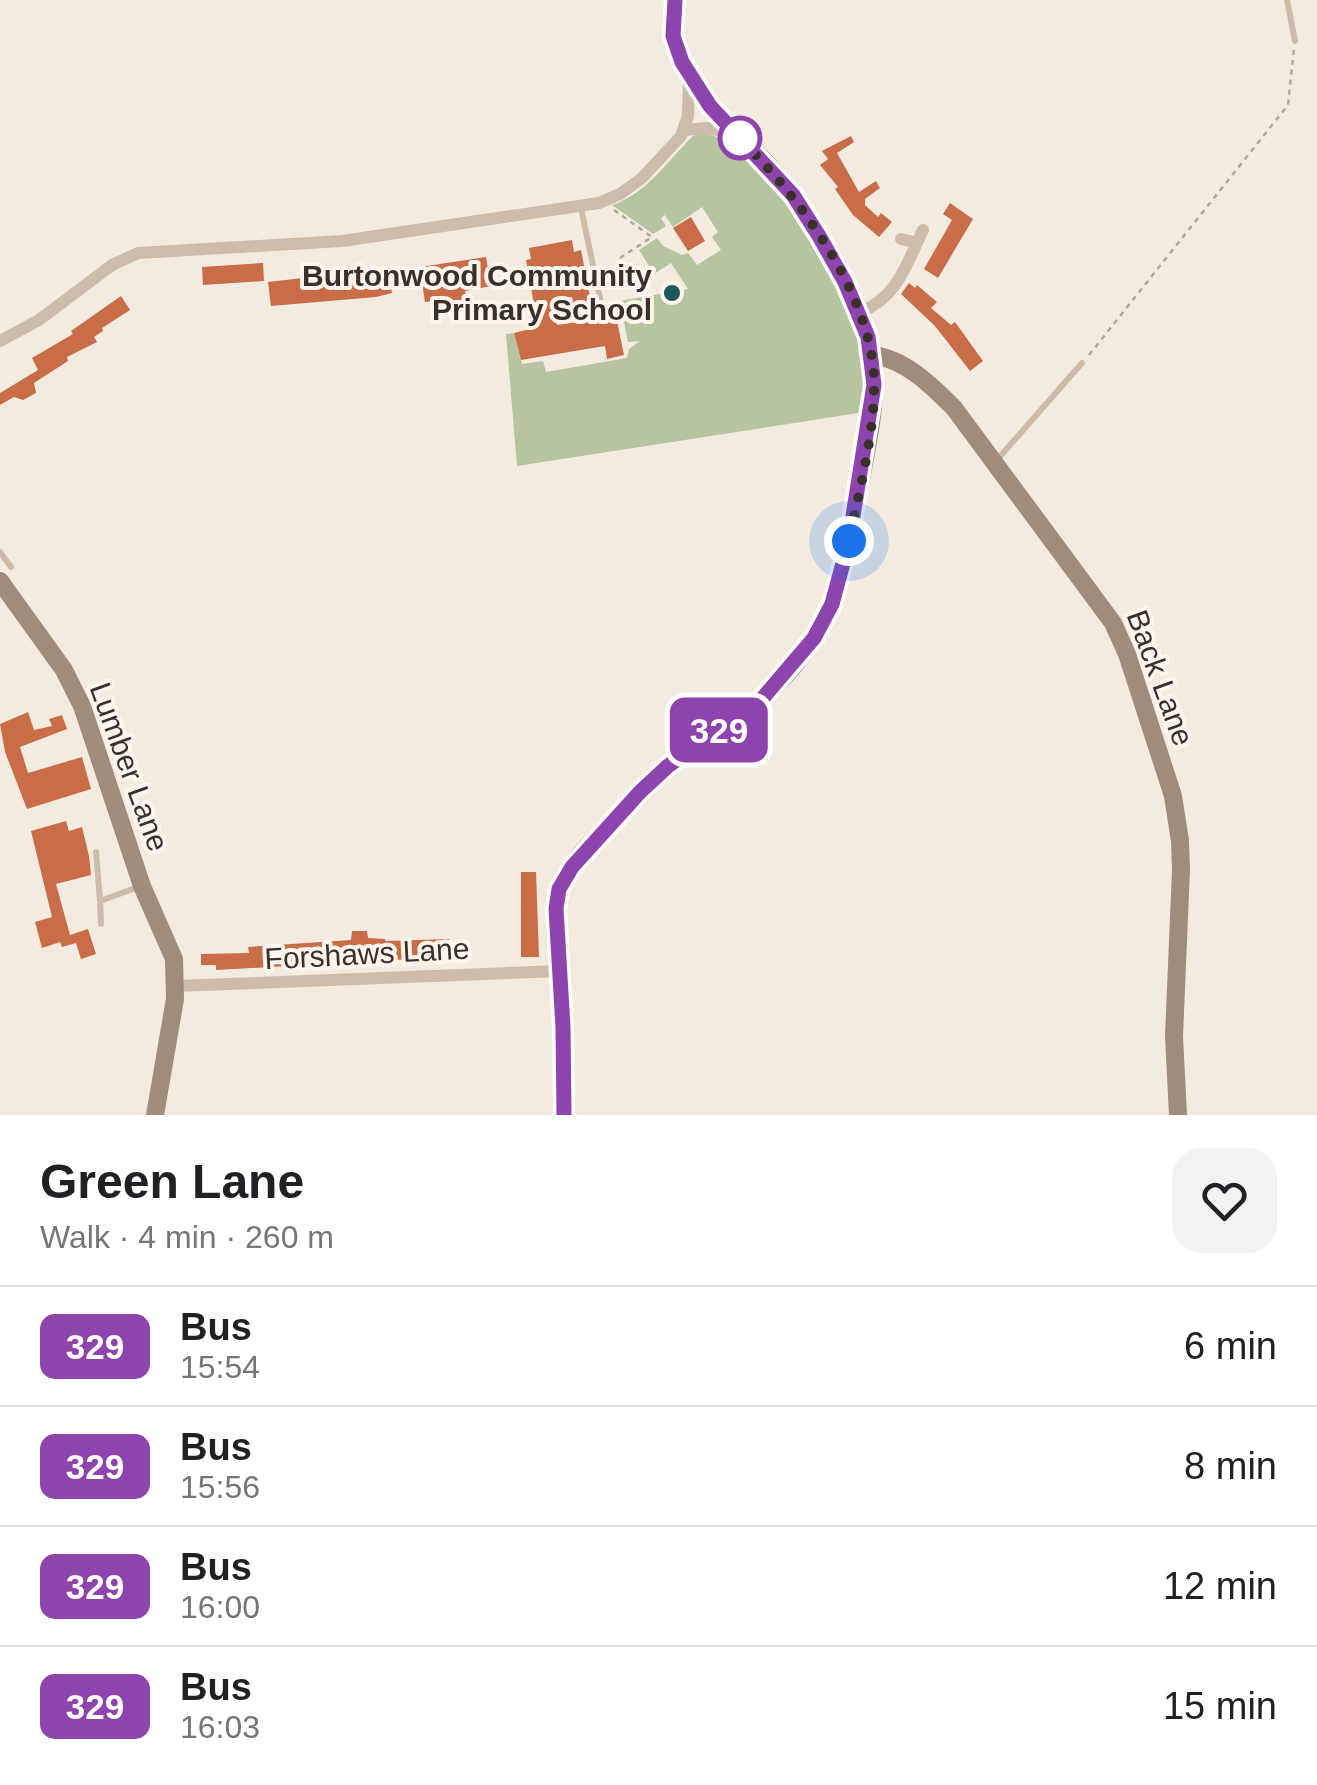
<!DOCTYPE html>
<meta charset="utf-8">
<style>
:root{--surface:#fff;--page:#f2f2f2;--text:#202124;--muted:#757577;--line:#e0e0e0}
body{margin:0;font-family:Helvetica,sans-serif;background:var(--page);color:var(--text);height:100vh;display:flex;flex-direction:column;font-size:38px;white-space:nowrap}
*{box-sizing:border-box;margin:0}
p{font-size:32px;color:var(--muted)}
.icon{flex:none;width:55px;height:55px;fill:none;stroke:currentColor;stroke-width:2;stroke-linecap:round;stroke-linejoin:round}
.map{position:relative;height:1115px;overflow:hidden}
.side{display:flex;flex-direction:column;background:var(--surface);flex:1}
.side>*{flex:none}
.badge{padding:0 20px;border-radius:15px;font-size:35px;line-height:65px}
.you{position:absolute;width:50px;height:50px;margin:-25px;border:8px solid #fff;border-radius:50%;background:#1a73e8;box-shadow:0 0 0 15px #1a73e833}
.map>.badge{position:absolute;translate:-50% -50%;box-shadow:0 0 0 5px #fff}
.round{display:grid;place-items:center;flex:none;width:105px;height:105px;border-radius:30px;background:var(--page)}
.overview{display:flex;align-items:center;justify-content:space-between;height:170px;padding:0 40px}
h1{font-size:48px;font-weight:800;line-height:75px}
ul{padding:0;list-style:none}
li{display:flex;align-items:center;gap:30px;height:120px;padding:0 40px;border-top:2px solid var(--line)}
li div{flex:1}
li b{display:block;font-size:38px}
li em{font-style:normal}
li .badge{min-width:110px;font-weight:700;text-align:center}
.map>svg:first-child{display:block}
</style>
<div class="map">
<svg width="1317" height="1115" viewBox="0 0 1317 1115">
<rect width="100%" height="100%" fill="#f4ebe0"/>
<path fill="#b6c49f" d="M701,133C775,143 842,277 862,342C868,364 865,389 865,412L517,466L506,334L514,333L522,364L543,361L546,372L627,358L629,349L640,341L628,342L620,301L688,289L671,263L654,274L639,250L657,238L663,246L682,255L688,253L697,265L721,250L712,237L718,232L702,207L673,227L665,215L661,218L666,226L653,234L612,205C647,194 668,160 693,136Z"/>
<path fill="#c96c48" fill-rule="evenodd" d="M851,136L854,142L837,153L859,192L876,181L880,188L865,199V205L878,217L881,213L892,222L879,237L853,215L835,189L838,187L820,165L828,159L822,151Z
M950,203L973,219L938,278L924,269L952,220L943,214Z
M691,217L705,241L688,251L673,228Z
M572,240L574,252L581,250L594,318L616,316L624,355L607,359L605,346L521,360L514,333L538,327L526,260L531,259L529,248ZM572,297L577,322L557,325L553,300Z
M486,257L491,286L465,291L467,302L446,306L447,314L435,316L433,301L425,302L422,283L391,288L392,293L376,297L271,306L268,282L347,273L374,274Z
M263,263L264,281L203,285L202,267Z
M909,283L915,288L917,285L937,302L931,308L951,325L955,322L983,361L970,371L935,326L901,294Z
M121,296L130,310L102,328L103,331L94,337L97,342L67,357L68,361L34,383L36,393L23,400L14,397L0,405V393L38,370L32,358L73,334L71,331Z
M28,712L34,730L52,726L49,719L62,715L67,729L20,747L28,773L82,757L91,789L27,809L5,752L0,724Z
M66,821L69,831L82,827L89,856L91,875L56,884L70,935L88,929L96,954L81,959L76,943L62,947L60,942L42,948L35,922L52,917L31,831Z
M521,872H536L539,957H521Z
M352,931H367L368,938L385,939V941L449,939L450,950L439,951L440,957L395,960V951L373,952L374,959L288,966L216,970V965H201V954L249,953L248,947L351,940Z"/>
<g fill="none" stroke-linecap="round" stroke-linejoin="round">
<path stroke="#b9a695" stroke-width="2.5" stroke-dasharray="5 5" stroke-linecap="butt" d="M614,210L652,237L620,258
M1089,355L1288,105L1294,48"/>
<path stroke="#cdbcab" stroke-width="6" d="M1287,0L1295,41
M581,208L601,303
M996,461L1082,363
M0,552L11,567
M96,852L100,901
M101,924L100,901L141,886"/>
<path stroke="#cdbcab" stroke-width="12" d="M685,130L707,128L735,133
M901,239L917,243
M859,313C898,297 906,265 923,230
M0,341L39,320L112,265L138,253L342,241L599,203L620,194L642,178L681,136L688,116L689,76
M177,986L560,971"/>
<path stroke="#a18b7c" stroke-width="18" d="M873,355C905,359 932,386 954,408L1113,623L1127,654L1173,796L1180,841L1181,870L1174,1036L1178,1115
M0,581L64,670L82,706L142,886L174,959L175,999L155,1115
M564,1115C563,1072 563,1029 561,986C559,956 550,917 559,888C568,860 602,834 621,812C637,795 652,778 670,764C700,741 734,723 763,698C831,638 843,575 859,490C865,456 874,420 874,385C876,314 816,221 772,169C729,120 659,75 675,0"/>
</g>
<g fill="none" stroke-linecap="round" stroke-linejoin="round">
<g stroke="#fff" stroke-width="22">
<path id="line" d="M564,1115L563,1027L556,909L559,889L572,867L640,792L668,766L762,699L814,638L832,604L849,541L874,385L868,337L845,282L819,236L793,195L710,106L682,62L673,36L675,0"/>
</g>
<use href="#line" stroke="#8e44ad" stroke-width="15"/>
<path stroke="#3a302a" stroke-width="10" stroke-dasharray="0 18" d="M740,138L735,134C796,192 873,294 874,382C875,434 859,490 849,541"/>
</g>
<circle fill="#fff" stroke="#8e44ad" stroke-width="5" cx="740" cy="138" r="20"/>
<circle fill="#1e575e" stroke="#fbf5ed" stroke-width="4" cx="672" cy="293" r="10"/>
<g text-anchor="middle" stroke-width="8" stroke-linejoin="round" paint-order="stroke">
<g font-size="30" font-weight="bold" fill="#3a302a" stroke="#fbf5ed" text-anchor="end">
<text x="652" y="286">Burtonwood Community<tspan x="652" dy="34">Primary School</tspan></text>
</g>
<g font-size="30" fill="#3a302a" stroke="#fbf5ed">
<text transform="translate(1160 678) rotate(70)" y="10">Back Lane</text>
<text transform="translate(129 767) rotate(70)" y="10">Lumber Lane</text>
<text transform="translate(367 954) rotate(-3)" y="10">Forshaws Lane</text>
</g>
</g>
</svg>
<div class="you" style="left:849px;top:541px"></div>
<b class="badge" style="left:719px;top:730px;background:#8e44ad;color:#fff">329</b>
</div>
<section class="side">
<div class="overview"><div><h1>Green Lane</h1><p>Walk · 4 min · 260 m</p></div><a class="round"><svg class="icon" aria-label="heart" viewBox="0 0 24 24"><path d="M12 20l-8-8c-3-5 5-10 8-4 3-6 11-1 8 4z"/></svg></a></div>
<ul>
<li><span class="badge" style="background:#8e44ad;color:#fff">329</span><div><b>Bus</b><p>15:54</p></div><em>6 min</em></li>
<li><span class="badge" style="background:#8e44ad;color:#fff">329</span><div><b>Bus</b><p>15:56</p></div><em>8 min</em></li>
<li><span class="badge" style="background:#8e44ad;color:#fff">329</span><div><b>Bus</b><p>16:00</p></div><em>12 min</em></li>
<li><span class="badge" style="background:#8e44ad;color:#fff">329</span><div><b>Bus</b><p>16:03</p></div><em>15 min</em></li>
</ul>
</section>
